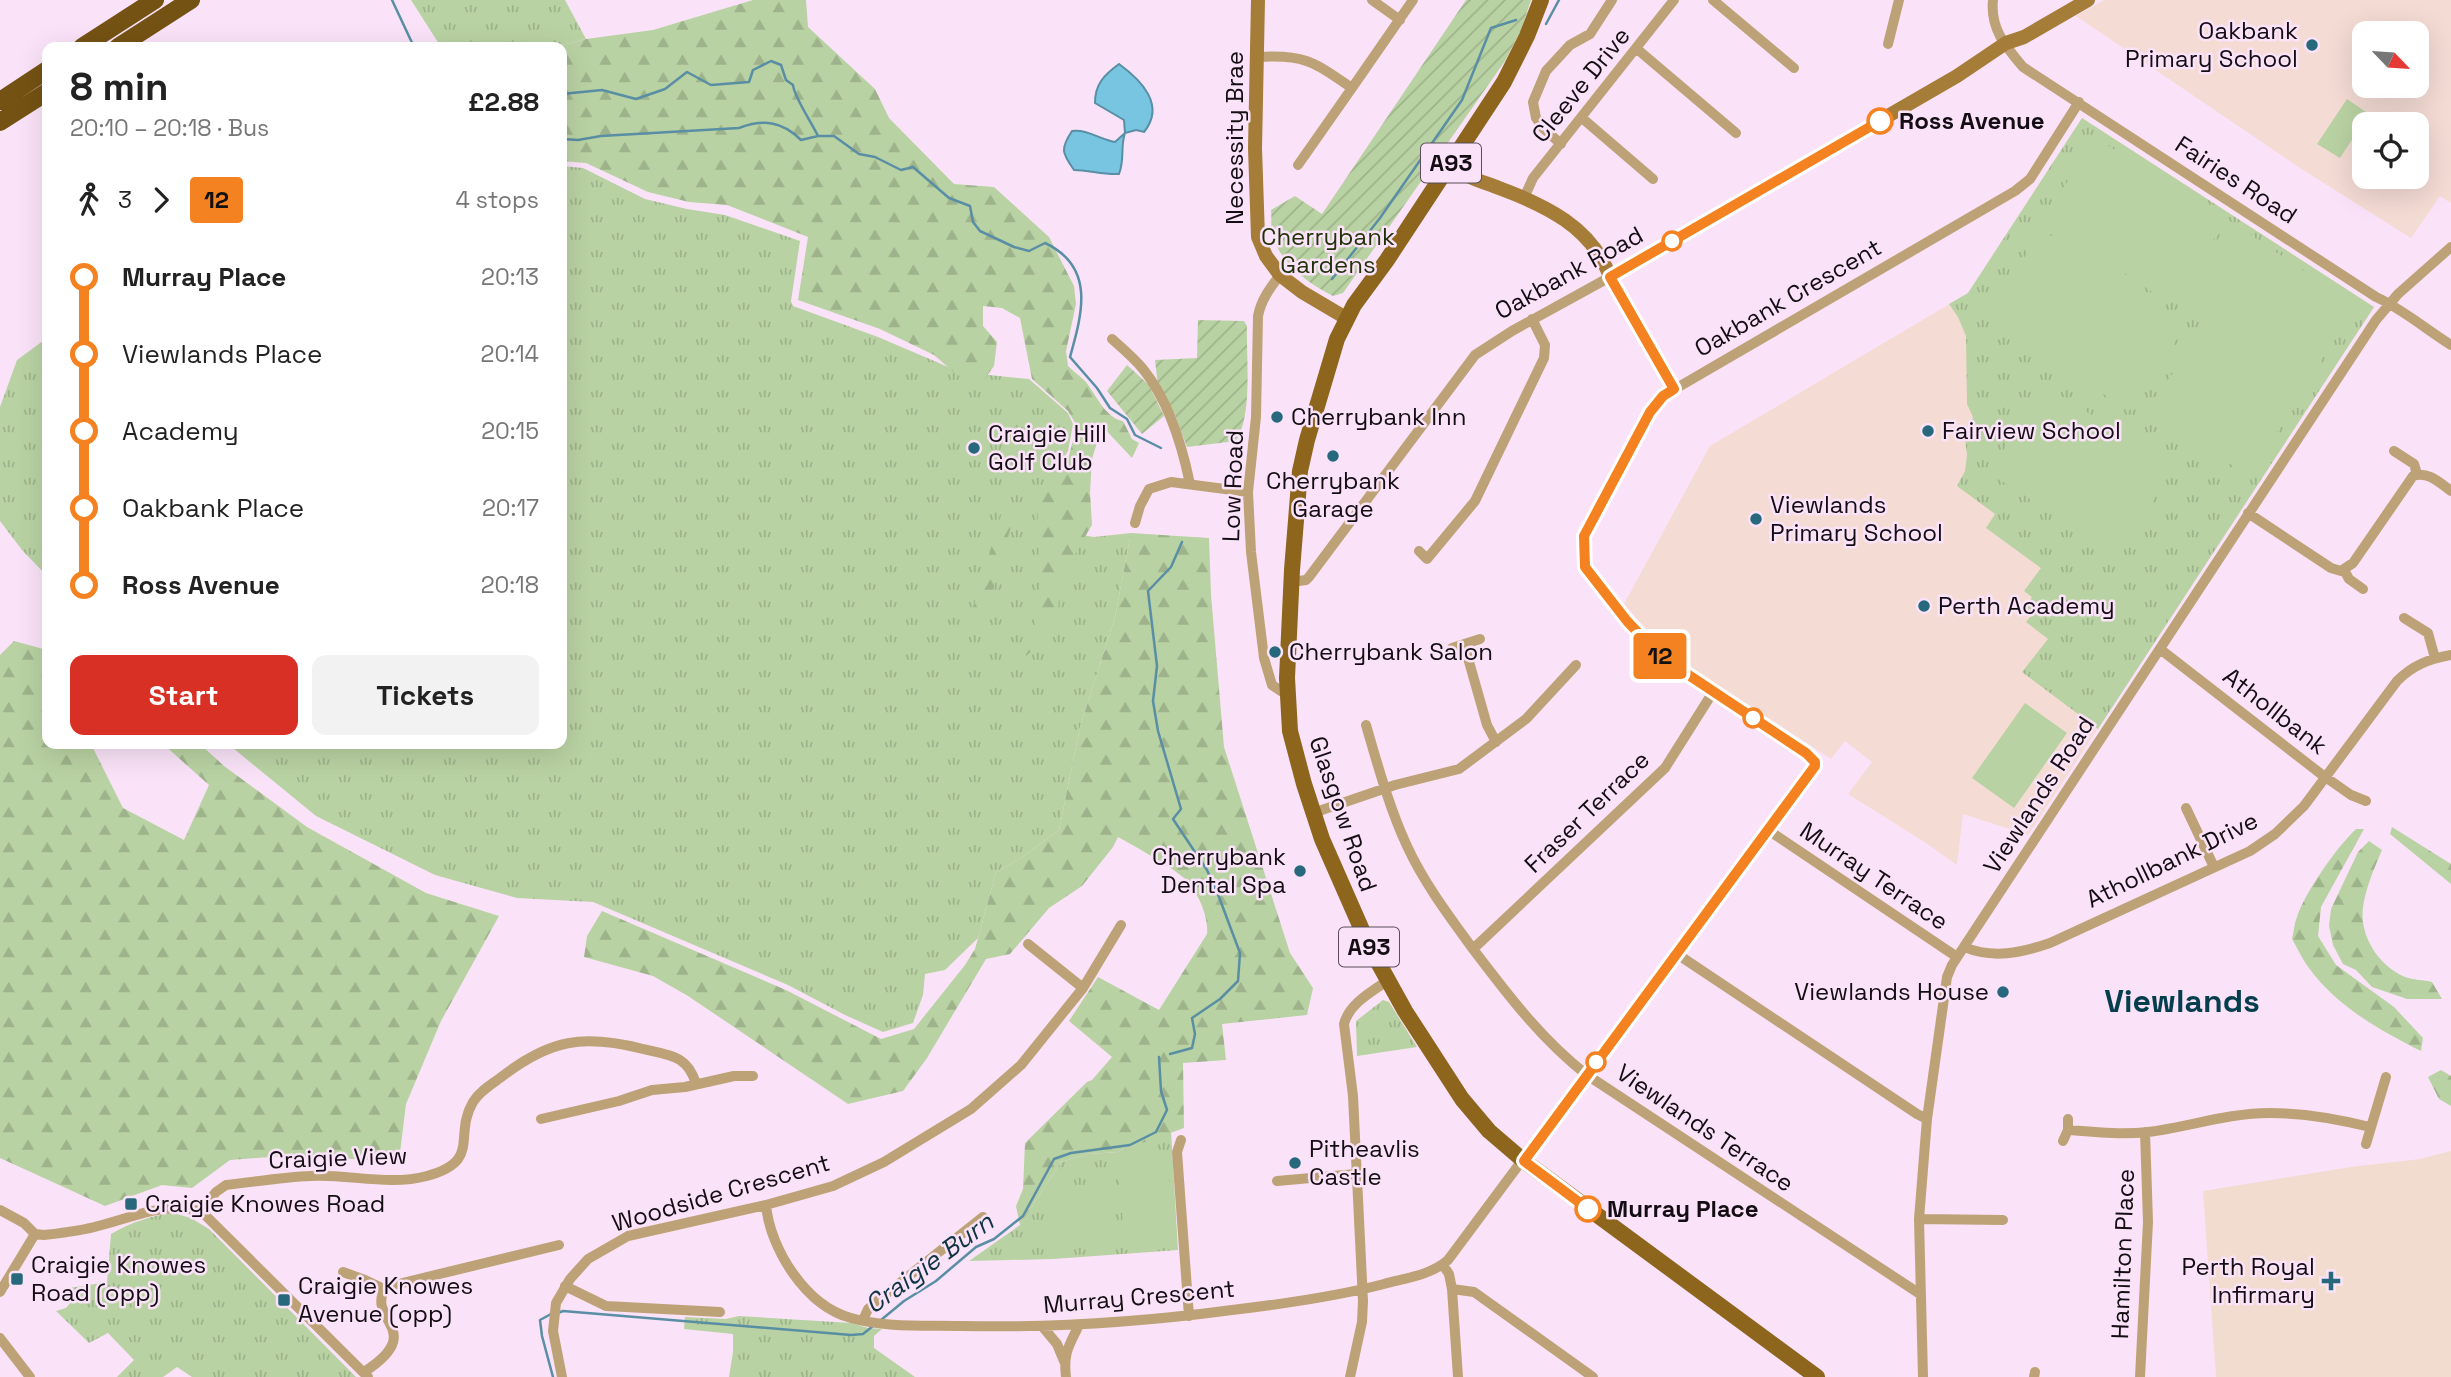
<!DOCTYPE html>
<meta charset="utf-8">
<style>
:root{--surface:#fff;--page:#f2f2f2;--text:#222;--muted:#767676;--accent:#d93025}
body{margin:0;font-family:"Space Grotesk",sans-serif;background:var(--page);color:var(--text);height:100vh;display:flex;flex-direction:column;font-size:26px;white-space:nowrap}
*{box-sizing:border-box;margin:0}
p{font-size:23px;color:var(--muted)}
.icon{flex:none;width:38px;height:38px;fill:none;stroke:currentColor;stroke-width:2;stroke-linecap:round;stroke-linejoin:round}
.map{position:relative;flex:1;overflow:hidden}
.sheet{position:absolute;left:42px;top:42px;width:525px;height:707px;display:flex;flex-direction:column;background:var(--surface);border-radius:14px;box-shadow:0 7px 28px #0002}
.sheet>*{flex:none}
.badge{padding:0 14px;border-radius:5px;font-size:24px;line-height:46px}
.needle{width:46px;rotate:115deg}
.controls{position:absolute;left:2352px;top:21px;display:grid;gap:14px}
.controls a{display:grid;place-items:center;width:77px;height:77px;border-radius:14px;background:var(--surface);box-shadow:0 7px 28px #0002;font-size:35px}
.map>.badge{position:absolute;translate:-50% -50%;box-shadow:0 0 0 4px #fff}
.legs{display:flex;align-items:center;gap:10px;height:77px;padding:0 28px;font-size:23px}
.legs p{margin-inline-start:auto}
.summary{display:flex;align-items:center;justify-content:space-between;height:119px;padding:0 28px}
h1{font-size:38px;font-weight:800;line-height:52px}
.primary-button{display:flex;gap:14px;margin-top:auto;padding:14px 28px}
.primary-button a{flex:1;height:80px;border-radius:14px;background:var(--accent);color:#fff;font-size:28px;font-weight:800;line-height:80px;text-align:center}
.primary-button a+a{background:var(--page);color:var(--text)}
ul{padding:0 28px;list-style:none}
li{display:flex;align-items:center;gap:24px;height:77px;font-size:26px}
li i{display:grid;place-items:center;width:10px;height:100%;margin:0 9px;background:currentColor}
li i::after{content:'';width:18px;height:18px;margin:-9px;border:5px solid;border-radius:50%;background:var(--surface)}
li p{margin-inline-start:auto}
li:first-child i{background:linear-gradient(#0000 50%,currentColor 0)}
li:last-child i{background:linear-gradient(currentColor 50%,#0000 0)}
.map>svg:first-child{display:block}
</style>
<div class="map">
<svg width="2451" height="1377" viewBox="0 0 2451 1377">
<defs>
<pattern id="grass-tufts" width="24" height="20" patternUnits="userSpaceOnUse" patternTransform="scale(1.75)"><rect width="24" height="20" fill="#b9d2a3"/><path d="M3 7l-1-3M5 7V3M7 7l1-3M15 17l-1-3M17 17v-4M19 17l1-3" fill="none" stroke="#9eb38b"/></pattern>
<pattern id="forest-firs" width="22" height="20" patternUnits="userSpaceOnUse" patternTransform="scale(1.75)"><rect width="22" height="20" fill="#b9d2a3"/><path d="M5 1l3.5 6h-7zM16 11l3.5 6h-7z" fill="#9eb38b"/></pattern>
<pattern id="garden-furrows" width="10" height="10" patternUnits="userSpaceOnUse" patternTransform="scale(1.75)"><rect width="10" height="10" fill="#b9d2a3"/><path d="M-1 1l2-2M0 10L10 0M9 11l2-2" fill="none" stroke="#9eb38b"/></pattern>
</defs>
<rect width="100%" height="100%" fill="#fae3f8"/>
<path fill="#f4dbd4" fill-rule="evenodd" d="M2104,0H2451V203L2440,196L2411,238L2300,168L2076,16ZM2364,33H2417V86H2364ZM2364,124H2417V177H2364Z
M2082,118L2374,307L2028,835L1963,814L1957,865L1923,841L1848,794L1872,762L1845,741L1831,759L1678,659L1659,643L1624,604L1710,446L1968,293Z"/>
<path fill="#f2dccf" d="M2451,1151V1377H2216L2203,1191L2351,1167L2420,1159Z"/>
<path fill="url(#grass-tufts)" d="M411,0H565L586,39L554,47H441Z
M2082,118L2374,307L2098,729L2022,672L2048,639L2026,622L2031,616L2023,609L2032,597L2024,591L2041,568L1986,528L1995,514L1957,486L1965,471L1967,455L1965,439L1973,417L1967,404L1966,336L1958,317L1949,304L1968,293Z
M562,166L583,168L645,199L687,209L725,215L800,241L791,301L793,306L878,337L960,372L1029,379L1068,413L1073,424L1068,451L1059,466L1062,497L1082,535L1094,537L1131,533L1115,617L1080,727L1059,830L1021,858L996,872L978,938L945,970L925,974L923,995L913,1023L883,1032L845,1015L788,985L593,902L517,898L435,875L316,816L228,744H562Z
M47,338V576L22,550L0,521V407L17,360Z
M1383,1000L1389,1002L1417,1047L1357,1056L1356,1021Z
M1171,1131L1178,1250L1053,1259L969,1261L1020,1225L1061,1162L1088,1154L1118,1152Z
M173,1213L191,1218L209,1229L356,1377H192L177,1367L163,1377H117L134,1360L108,1333L89,1343L56,1311L66,1308L71,1302L70,1288L107,1282L111,1234C132,1222 150,1216 173,1213Z
M739,1316L851,1323L868,1328L882,1329L874,1336V1348L915,1377H729L733,1352V1334L684,1329L685,1317L726,1319Z"/>
<path fill="url(#forest-firs)" d="M753,0H806L808,27L875,89L889,118L954,184L994,187L1049,237L1074,286L1076,304L1066,351L1068,366C1073,371 1080,376 1085,381C1096,394 1105,418 1123,421L1132,439L1139,443L1132,458L1102,426L1092,459L1090,492L1092,525L1077,550L1059,596L1058,612L1053,620L1039,630L1033,650L1026,656L1025,649L1040,607L1037,494L1068,459L1077,426L1068,411L1032,379L1020,318L1002,308L983,306V326L997,342L994,366L979,387L956,374L934,355L880,329L798,300L808,237L727,205L689,202L648,192L586,163L562,161V47H554L586,39L653,30Z
M1002,512L1014,516L982,630L967,627Z
M1131,533L1209,538L1211,595L1224,747L1290,953L1313,988L1307,1015L1222,1024L1226,1060L1183,1063L1184,1128L1118,1152L1088,1154L1061,1162L1020,1225L1016,1206L1023,1189L1025,1143L1087,1082L1092,1080L1112,1057L1069,1021L1098,977L1159,1010L1207,934C1209,916 1197,890 1184,878C1169,865 1136,847 1118,837L1113,847L1082,886L1049,908L1010,954L986,959L927,1058L903,1091L848,1104L688,996L653,976L584,957L587,936L602,911L786,990L881,1039L914,1029L965,965L975,949L996,872L1021,858L1059,830L1080,727L1115,617Z
M14,641L47,650V744H91L123,808L184,840L209,785L163,744H200L224,766L307,827L426,893L499,916L441,1021L406,1104L399,1161L282,1156L230,1160L192,1188L162,1185L105,1206L0,1158V655Z
M2392,827L2451,864V884L2390,834Z
M2356,829H2364L2321,907L2318,936L2336,965L2394,1007L2423,1038L2421,1051C2381,1031 2336,1006 2309,968C2302,959 2298,949 2292,939C2294,932 2294,924 2297,917C2305,892 2337,847 2356,829Z
M2369,841L2382,850C2374,869 2366,887 2363,907C2359,936 2379,966 2405,977C2413,980 2424,980 2432,982L2442,999H2407L2372,987L2356,970L2343,964L2333,945L2329,926L2331,909L2358,852Z
M2441,1070L2451,1076V1106L2439,1099L2428,1077Z"/>
<path fill="url(#garden-furrows)" d="M1466,0H1531L1521,30L1505,61L1343,293L1333,296C1309,284 1283,265 1273,238C1270,230 1272,219 1271,210L1295,196L1322,214Z
M1198,320L1244,321L1247,326C1246,358 1253,414 1236,441L1187,447L1175,415L1158,386L1155,360L1197,358Z
M1127,365L1149,385L1164,416L1142,434L1107,391Z"/>
<path fill="#b9d2a3" d="M2347,99L2369,114L2340,158L2317,144Z
M2097,138L2224,224L2170,304L2043,218Z
M2230,221L2357,307L2303,387L2176,301Z
M2042,230L2186,325L2129,411L1986,316Z
M2206,328L2305,394L2245,474L2147,408Z
M2044,385L2174,467L2119,555L1989,473Z
M2025,703L2067,733L2014,808L1972,778Z
M1167,1155L1174,1247L1125,1250L1118,1159Z
M1109,1184L1113,1244L1053,1247L1050,1187Z"/>
<path fill="#77c5e1" stroke="#598ea4" stroke-width="2" d="M1119,64C1141,80 1166,105 1144,132L1136,130L1125,133C1120,148 1125,159 1119,174C1103,175 1089,170 1074,170C1062,153 1060,149 1072,131C1087,129 1099,139 1115,142L1125,133L1124,120L1095,103C1095,84 1104,75 1119,64Z"/>
<g fill="none" stroke-linecap="round" stroke-linejoin="round">
<path stroke="#598ea4" stroke-width="2.5" d="M392,0L414,47
M1546,24L1559,0
M562,94L602,90L636,99L665,89L687,72L711,85L749,82L753,70L771,61L781,65L786,80L793,85C794,97 812,123 818,136
M562,139L578,140L601,136L739,128C763,119 782,121 801,140L818,136H834L859,154L875,157L901,170L913,167L949,198L970,206L973,222L980,231L1014,247L1029,251L1045,243C1096,267 1082,314 1070,357L1097,388L1110,408L1127,419L1135,435L1161,448
M1332,279L1380,218L1462,100L1491,28L1516,20
M1170,1054L1192,1048L1195,1034L1192,1018L1220,999L1238,981L1240,953L1219,897L1207,870L1173,819L1181,809L1158,731L1153,701L1157,666L1148,591L1171,567L1182,542
M558,1313L563,1311L851,1335L863,1334L873,1326
M551,1314L540,1320L542,1336L553,1377
M881,1320L904,1301L936,1281L976,1247L994,1239L1023,1216L1054,1159L1071,1153L1130,1145L1156,1132L1167,1110L1161,1091L1159,1057"/>
<path stroke="#bea277" stroke-width="10" d="M1372,0L1400,20
M1713,0L1794,68
M1993,0C1990,28 2005,46 2023,67L2376,297C2401,308 2427,330 2451,345
M1888,44L1899,0
M1637,49L1736,133
M1258,57C1305,54 1314,62 1352,88L1413,0
M1582,118L1653,179
M1561,144L1543,128L1536,118L1533,102L1546,71L1570,45L1590,34L1612,0
M1298,165L1352,88
M1524,198L1533,178L1674,0
M1280,275C1270,288 1261,300 1258,316L1256,417L1248,492L1251,552L1264,658L1272,685L1287,695
M1112,339C1122,348 1134,358 1143,369C1169,401 1182,445 1190,484
M2394,451L2414,464L2417,474
M2248,513L2331,568L2341,571L2353,563L2413,476C2428,471 2439,482 2451,491
M1135,523L1140,506L1149,489L1171,482L1248,492
M1419,551L1427,559L1475,501L1544,358L1545,345L1532,319
M2344,570L2349,579L2363,589
M1291,582L1306,580L1309,577L1475,355L1512,331L1610,277L1673,389
M2404,618L2428,633L2435,658
M1464,644L1487,725L1496,742
M1452,648L1480,639
M2160,649L2321,774L2351,795L2366,801
M1366,725C1378,766 1389,807 1407,846C1424,883 1449,916 1473,949C1508,995 1541,1039 1587,1075L1920,1294
M2186,808L2214,867
M1313,813L1395,785L1459,769L1526,719L1576,665
M1768,830L1957,957
M1028,944L1083,988
M1964,947C1993,959 2021,953 2050,943L2250,851L2275,834L2304,806L2397,681C2413,665 2429,659 2451,655
M1473,949L1665,768L1713,692
M1677,954L1917,1114L1927,1119
M541,1119L619,1101L652,1090L685,1087L734,1076H753
M2068,1130C2094,1132 2121,1135 2148,1132C2188,1127 2228,1113 2270,1113C2303,1113 2338,1119 2370,1127
M1181,1140L1177,1152L1189,1316
M2063,1141L2068,1130V1119
M2366,1144L2386,1077
M1277,1181L1356,1174
M766,1205C770,1249 806,1306 851,1318C885,1328 927,1325 962,1326C1053,1328 1142,1322 1232,1310C1283,1304 1334,1297 1384,1284C1406,1278 1431,1275 1448,1260L1815,767L1814,762L1806,753L1660,656L1627,621L1585,567L1584,536L1650,412L1663,396L2015,191L2030,179L2079,102
M0,1210L24,1223L35,1234
M201,1211L216,1192L226,1185C254,1182 283,1177 311,1176C349,1174 389,1186 427,1176C482,1161 453,1136 473,1102C479,1092 490,1085 500,1078C550,1039 583,1034 643,1049C669,1055 688,1055 696,1084
M1919,1219L2003,1220
M35,1234L44,1235C62,1233 81,1231 98,1226C139,1216 157,1203 201,1211L368,1377
M1443,1265L1449,1274L1452,1289L1458,1377
M343,1272L365,1280L384,1289
M565,1286L606,1306L720,1312
M1452,1289L1474,1292L1593,1377
M0,1292L35,1234
M863,1320L868,1309L881,1298L983,1217
M1042,1326L1057,1344L1064,1361
M0,1338L30,1377
M364,1372C429,1330 364,1320 386,1287L559,1245
M562,1377L553,1331L556,1303L570,1279L588,1259L628,1236L766,1205L833,1186L884,1162L971,1109L1021,1065L1083,988L1121,925
M1066,1377C1063,1353 1069,1346 1079,1325
M1350,1377L1362,1322L1363,1301L1353,1096L1344,1024C1349,1004 1371,992 1387,981
M1923,1377L1919,1219L1927,1119L1947,977L1952,965L2376,320L2398,294L2451,247
M2034,1377L2035,1372
M2140,1377L2148,1222L2145,1132"/>
<path stroke="#a67d38" stroke-width="14" d="M1258,0L1255,148L1258,237L1266,256L1280,275L1302,292L1346,318
M1449,165C1465,177 1481,181 1499,188C1545,205 1592,227 1610,277L1957,76L2006,43L2024,37L2088,0"/>
<path stroke="#8d651d" stroke-width="16" d="M1541,0L1527,36L1504,82L1387,260L1354,305L1337,339L1307,440L1300,471L1292,570L1287,678L1290,731L1304,784L1322,839L1369,946L1405,1011L1462,1099L1489,1131L1524,1161L1817,1377"/>
<path stroke="#745213" stroke-width="18" d="M82,47L155,0
M118,47L191,0
M0,101L47,70
M0,122L47,92"/>
</g>
<g fill="none" stroke-linecap="round" stroke-linejoin="round">
<g stroke="#fff" stroke-width="16">
<path id="line-1" d="M1588,1209L1524,1161L1815,766V762L1806,753L1660,656L1627,621L1585,567L1584,536L1650,412L1663,396L1674,389L1610,277L1880,121"/>
</g>
<use href="#line-1" stroke="#f58220" stroke-width="10"/>
</g>
<g fill="#27687c" stroke="#fae3f8" stroke-width="2.5">
<circle cx="2312" cy="45" r="7"/>
<circle cx="1277" cy="417" r="7"/>
<circle cx="1928" cy="431" r="7"/>
<circle cx="974" cy="448" r="7"/>
<circle cx="1333" cy="456" r="7"/>
<circle cx="1756" cy="519" r="7"/>
<circle cx="1924" cy="606" r="7"/>
<circle cx="1275" cy="652" r="7"/>
<circle cx="1300" cy="871" r="7"/>
<circle cx="2003" cy="992" r="7"/>
<circle cx="1295" cy="1163" r="7"/>
<rect x="124" y="1197" width="14" height="14" rx="3.5"/>
<rect x="10" y="1272" width="14" height="14" rx="3.5"/>
<path d="M2327.5 1270.5h7v7h7v7h-7v7h-7v-7h-7v-7h7z"/>
<rect x="277" y="1293" width="14" height="14" rx="3.5"/>
</g>
<g fill="#fff" stroke="#f58220" stroke-width="3.5">
<circle cx="1880" cy="121" r="12"/>
<circle cx="1672" cy="241" r="9"/>
<circle cx="1753" cy="718" r="9"/>
<circle cx="1596" cy="1062" r="9"/>
<circle cx="1588" cy="1209" r="12"/>
</g>
<g text-anchor="middle" stroke-width="5" stroke-linejoin="round" paint-order="stroke">
<g fill="#fae3f8" stroke="#594d58" stroke-width="2">
<rect x="1421" y="143.5" width="60" height="39" rx="5"/>
<rect x="1339" y="927.5" width="60" height="39" rx="5"/>
</g>
<g font-size="23" font-weight="bold" fill="#140d14">
<text x="1451" y="171">A93</text>
<text x="1369" y="955">A93</text>
</g>
<g font-size="24" fill="#140d14" stroke="#fae3f8" text-anchor="start">
<text x="2298" y="39" text-anchor="end">Oakbank<tspan x="2298" dy="28">Primary School</tspan></text>
<text x="1291" y="425">Cherrybank Inn</text>
<text x="1942" y="439">Fairview School</text>
<text x="988" y="442">Craigie Hill<tspan x="988" dy="28">Golf Club</tspan></text>
<text x="1333" y="489" text-anchor="middle">Cherrybank<tspan x="1333" dy="28">Garage</tspan></text>
<text x="1770" y="513">Viewlands<tspan x="1770" dy="28">Primary School</tspan></text>
<text x="1938" y="614">Perth Academy</text>
<text x="1289" y="660">Cherrybank Salon</text>
<text x="1286" y="865" text-anchor="end">Cherrybank<tspan x="1286" dy="28">Dental Spa</tspan></text>
<text x="1989" y="1000" text-anchor="end">Viewlands House</text>
<text x="1309" y="1157">Pitheavlis<tspan x="1309" dy="28">Castle</tspan></text>
<text x="145" y="1212">Craigie Knowes Road</text>
<text x="31" y="1273">Craigie Knowes<tspan x="31" dy="28">Road (opp)</tspan></text>
<text x="2315" y="1275" text-anchor="end">Perth Royal<tspan x="2315" dy="28">Infirmary</tspan></text>
<text x="298" y="1294">Craigie Knowes<tspan x="298" dy="28">Avenue (opp)</tspan></text>
</g>
<g font-size="24" fill="#140d14" stroke="#fae3f8">
<text transform="translate(1581 85) rotate(-51)" y="8">Cleeve Drive</text>
<text transform="translate(1235 138) rotate(-90)" y="8">Necessity Brae</text>
<text transform="translate(2236 180) rotate(33)" y="8">Fairies Road</text>
<text transform="translate(1569 273) rotate(-29)" y="8">Oakbank Road</text>
<text transform="translate(1788 298) rotate(-30)" y="8">Oakbank Crescent</text>
<text transform="translate(1233 486) rotate(-88)" y="8">Low Road</text>
<text transform="translate(2275 711) rotate(38)" y="8">Athollbank</text>
<text transform="translate(2039 795) rotate(-57)" y="8">Viewlands Road</text>
<text transform="translate(1587 812) rotate(-44)" y="8">Fraser Terrace</text>
<text transform="translate(1343 814) rotate(71)" y="8">Glasgow Road</text>
<text transform="translate(2172 860) rotate(-26)" y="8">Athollbank Drive</text>
<text transform="translate(1874 876) rotate(34)" y="8">Murray Terrace</text>
<text transform="translate(1705 1128) rotate(34)" y="8">Viewlands Terrace</text>
<text transform="translate(338 1158) rotate(-2)" y="8">Craigie View</text>
<text transform="translate(721 1193) rotate(-16)" y="8">Woodside Crescent</text>
<text transform="translate(2123 1254) rotate(-88)" y="8">Hamilton Place</text>
<text transform="translate(1139 1297) rotate(-5)" y="8">Murray Crescent</text>
</g>
<g font-size="24" font-weight="bold" fill="#140d14" stroke="#fae3f8" text-anchor="start">
<text x="1899" y="129">Ross Avenue</text>
<text x="1607" y="1217">Murray Place</text>
</g>
<g font-size="24" fill="#1f3207" stroke="#fae3f8">
<text x="1328" y="245">Cherrybank<tspan x="1328" dy="28">Gardens</tspan></text>
</g>
<g font-size="26" font-style="italic" fill="#103542" stroke="#fae3f8">
<text transform="translate(929 1263) rotate(-36)" y="9">Craigie Burn</text>
</g>
<g font-size="32" font-weight="bold" fill="#043e4d" stroke="#fae3f8">
<text x="2182" y="1012">Viewlands</text>
</g>
</g>
</svg>
<div class="controls">
<a><svg class="needle" viewBox="-14 -14 28 28"><path d="M0-13l5 13h-10z" fill="#e53935"/><path d="M0 13l5-13h-10z" fill="#767676"/></svg></a>
<a><svg class="icon" aria-label="locate" viewBox="0 0 24 24"><circle cx="12" cy="12" r="6"/><path d="M12 2v4M12 18v4M2 12h4M18 12h4"/></svg></a>
</div>
<b class="badge" style="left:1660px;top:656px;background:#f58220;color:#111">12</b>
<section class="sheet">
<div class="summary"><div><h1>8 min</h1><p>20:10 – 20:18 · Bus</p></div><b>£2.88</b></div>
<div class="legs"><svg class="icon" aria-label="walk" viewBox="0 0 24 24"><circle cx="13" cy="4" r="2"/><path d="M13 8l-2 6 4 7M11 14l-3 7M7 12l3-4h3l4 4"/></svg>3<svg class="icon" aria-label="forward" viewBox="0 0 24 24"><path d="M9 5l7 7-7 7"/></svg><b class="badge" style="background:#f58220;color:#111">12</b><p>4 stops</p></div>
<ul>
<li><i style="color:#f58220"></i><b>Murray Place</b><p>20:13</p></li>
<li><i style="color:#f58220"></i><span>Viewlands Place</span><p>20:14</p></li>
<li><i style="color:#f58220"></i><span>Academy</span><p>20:15</p></li>
<li><i style="color:#f58220"></i><span>Oakbank Place</span><p>20:17</p></li>
<li><i style="color:#f58220"></i><b>Ross Avenue</b><p>20:18</p></li>
</ul>
<div class="primary-button"><a>Start</a><a>Tickets</a></div>
</section>
</div>
